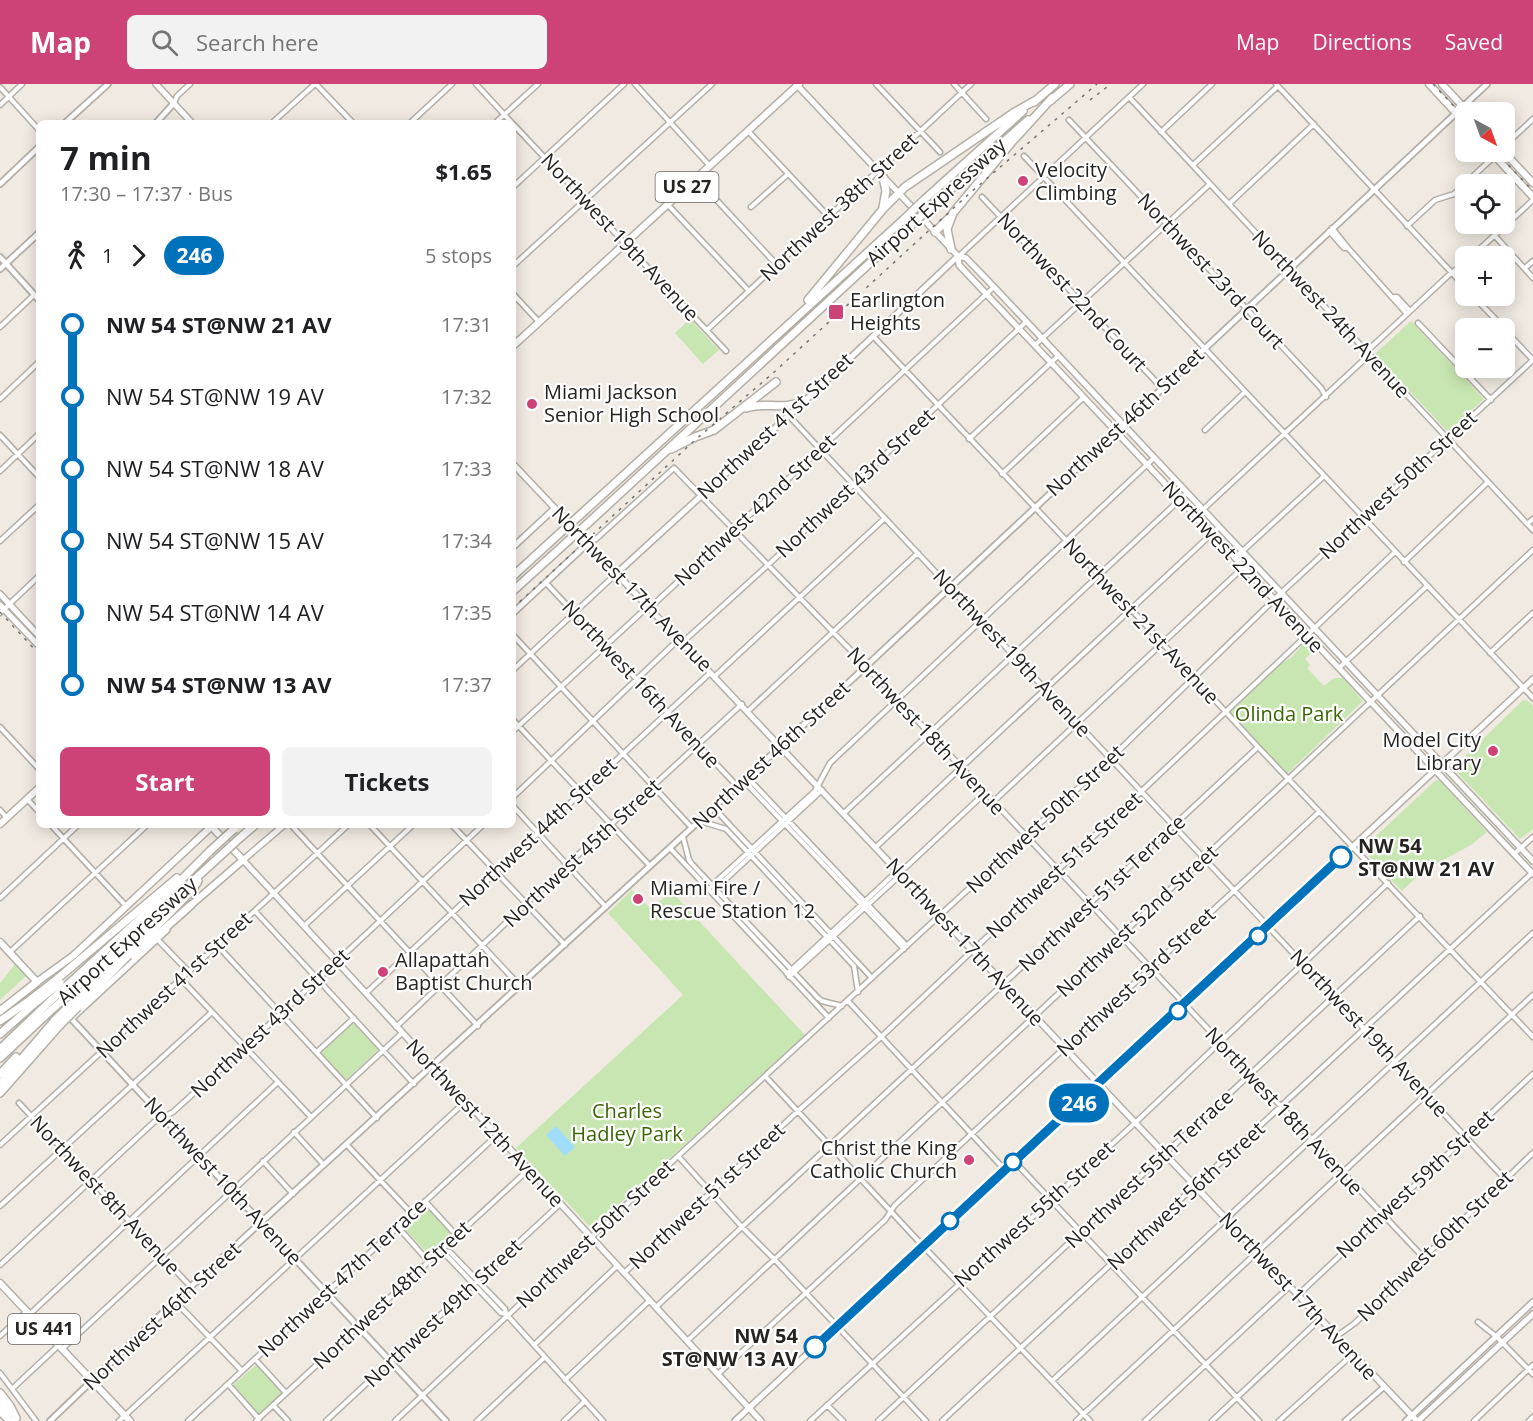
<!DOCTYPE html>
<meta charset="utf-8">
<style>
:root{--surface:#fff;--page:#f2f2f2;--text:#202124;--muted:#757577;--accent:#cd4277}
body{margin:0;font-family:"Open Sans",sans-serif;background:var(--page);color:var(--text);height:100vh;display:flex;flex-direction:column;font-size:22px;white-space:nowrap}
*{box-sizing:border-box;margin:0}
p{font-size:20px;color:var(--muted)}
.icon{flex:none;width:33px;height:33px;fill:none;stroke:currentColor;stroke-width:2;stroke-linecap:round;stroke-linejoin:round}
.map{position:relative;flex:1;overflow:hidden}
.details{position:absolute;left:36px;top:36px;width:480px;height:708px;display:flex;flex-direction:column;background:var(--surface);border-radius:9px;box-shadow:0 3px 15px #0003}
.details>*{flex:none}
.badge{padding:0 12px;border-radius:20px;font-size:21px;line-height:39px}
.needle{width:39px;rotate:139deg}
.controls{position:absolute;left:1455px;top:18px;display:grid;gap:12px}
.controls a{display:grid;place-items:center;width:60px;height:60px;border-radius:9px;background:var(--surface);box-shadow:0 3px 15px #0003;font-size:30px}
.map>.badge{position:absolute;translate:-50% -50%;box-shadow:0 0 0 3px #fff}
.legs{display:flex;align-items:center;gap:9px;height:66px;padding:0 24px;font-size:20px}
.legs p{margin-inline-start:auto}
.summary{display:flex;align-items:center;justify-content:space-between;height:102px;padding:0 24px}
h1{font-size:33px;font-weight:700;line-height:45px}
.action{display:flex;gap:12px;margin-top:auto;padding:12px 24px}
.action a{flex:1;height:69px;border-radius:9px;background:var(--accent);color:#fff;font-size:24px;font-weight:700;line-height:69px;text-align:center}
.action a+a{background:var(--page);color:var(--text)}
ul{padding:0 24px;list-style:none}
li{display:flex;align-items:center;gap:21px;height:72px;font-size:22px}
li i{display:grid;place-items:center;width:9px;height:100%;margin:0 8px;background:currentColor}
li i::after{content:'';width:15px;height:15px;margin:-8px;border:4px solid;border-radius:50%;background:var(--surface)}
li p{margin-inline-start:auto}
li:first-child i{background:linear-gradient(#0000 50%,currentColor 0)}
li:last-child i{background:linear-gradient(currentColor 50%,#0000 0)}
header{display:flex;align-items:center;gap:36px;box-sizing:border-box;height:84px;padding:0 30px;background:var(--accent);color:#fff}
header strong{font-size:28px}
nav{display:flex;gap:33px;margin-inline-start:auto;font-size:21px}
.search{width:420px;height:54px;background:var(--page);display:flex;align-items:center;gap:15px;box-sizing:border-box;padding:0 21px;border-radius:9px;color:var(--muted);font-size:22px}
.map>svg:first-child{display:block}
</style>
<header>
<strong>Map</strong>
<div class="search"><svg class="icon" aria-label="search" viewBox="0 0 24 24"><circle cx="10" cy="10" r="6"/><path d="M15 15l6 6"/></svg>Search here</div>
<nav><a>Map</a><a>Directions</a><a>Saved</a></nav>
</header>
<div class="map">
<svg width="1533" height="1337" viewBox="0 0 1533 1337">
<rect width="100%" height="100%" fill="#f0eae2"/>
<path fill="#c8e6b1" d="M690,235L719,266L703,280L675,249Z
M1411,237L1484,315L1448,348L1375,270Z
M1302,561H1311L1315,565L1305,575L1310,581L1307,584L1324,602L1334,594H1343L1363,617L1288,689H1285L1230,628L1279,581L1293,572Z
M1523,616L1528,617L1533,622V745L1520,755L1453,684Z
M1436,696L1440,697L1487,748L1471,761L1423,787L1402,807L1362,765Z
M632,806L651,825L671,807L805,951L592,1145L516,1064L683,911L608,829Z
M16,880L26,892L0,916V899C6,893 9,886 16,880Z
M353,939L378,966L346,996L321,969Z
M426,1123L451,1149L429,1171L404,1144Z
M257,1280L283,1309L259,1330L233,1301Z"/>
<path fill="#a0dcfb" d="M556,1042L575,1063L565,1072L546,1051Z"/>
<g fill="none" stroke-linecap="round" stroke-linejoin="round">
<g stroke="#b3aea6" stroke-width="7">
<path id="minor" d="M316,0L353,39
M476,0L512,39
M635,0L709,81
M876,0L940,68
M954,0L986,35
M1276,0L1466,204
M0,3L39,46
M1129,13L1533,446
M174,19L177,12L190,0
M0,21L22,0
M1069,36L1321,304L1326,313
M272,39L315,0
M410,39L452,0
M495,39L538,0
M513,40L726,267
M748,47L828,132
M1161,48L1212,0
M1504,62L1533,35
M1024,72L1533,614
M1193,81L1278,2
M697,95L777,181
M513,103L624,0
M982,113L1161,303
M1229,120L1314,40
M668,121L749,207
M751,123L788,90
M1407,142L1435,116L1454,110L1499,68
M1332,144L1348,164L1407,230
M1329,147L1344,164H1348
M1495,152L1533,194
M959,172L1143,0
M1472,172L1533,116
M513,182L712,0
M1525,184L1533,177
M513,210L539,238
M1473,212L1504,244
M1394,213H1397L1410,227
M1418,239L1491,316
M0,243L34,211
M1504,245L1533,276
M707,246L971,0
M873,252L1131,525L1258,663L1533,953
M1035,261L1210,100
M1366,268L1451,189L1466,179
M0,315L39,278
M789,332L1505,1095
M1205,346L1245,308
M0,351L39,393
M969,355L1058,272
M0,387L39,350
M1002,390L1084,313
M1196,432L1369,271
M1527,440L1533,435
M0,457L39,421
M588,459L596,455L674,384L866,582L1423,1173
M1235,474L1323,393
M1404,478L1488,398
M546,499L737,702
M0,529L39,492
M513,551L692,744
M683,558L768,481L1026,238
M1490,569L1533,529
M1339,584L1427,502
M513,586L617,489
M715,592L885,434
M748,627L918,469
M513,636L650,782
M0,643L39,685
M513,647L642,528L655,519L994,203
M747,693L907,862
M743,696L904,865
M513,713L679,555
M27,715L39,728
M993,718L1250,477
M513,722L606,823
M714,724L872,894
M0,726L7,734
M844,729L1187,409
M700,737L726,745L854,882L858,908
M51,741L126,822
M291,741L478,942
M370,741L520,902
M452,741L565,861
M683,753L689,776L692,780L818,914L822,917L842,922
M876,763L1219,443
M670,764L829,934
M1514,770L1533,753
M708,805L815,707L830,679L1154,374
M714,806L822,706
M0,814L78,741
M255,827L414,1000
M304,842L413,741
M158,856L189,888
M217,861L377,1034
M10,868L147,741
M787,890L893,791L906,783L985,709
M789,893L896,795L900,788
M181,895L311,1033
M366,909L710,589
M848,917L1005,1086
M396,943L567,781L742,620
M317,968L354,934
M765,992L923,1162L1090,1337
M19,1019L191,1203
M294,1048L324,1081
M0,1061L348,741
M347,1061L412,1130
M678,1072L742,1143L775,1176L926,1337
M263,1077L293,1110
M1014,1077L1259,1337
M425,1117L457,1152
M0,1122L212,928
M398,1143L429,1178
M445,1167L450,1168L505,1225L506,1230L603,1337
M445,1167L446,1171L501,1229L506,1230
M0,1181L154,1038L173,1028L245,963L483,741
M624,1189L798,1027L881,953L1395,468
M1298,1211L1533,990
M175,1217L242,1287
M656,1223L1258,663
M30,1230L278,998
M1478,1238L1497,1253L1533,1290
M0,1252L27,1227
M1337,1252L1355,1239L1533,1069
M687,1257L1533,466
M534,1261L617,1182
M62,1265L402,949
M255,1275L286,1309
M0,1289L36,1337
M718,1290L885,1136L895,1121L1319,728
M565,1296L649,1217
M1052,1297L1533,849
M228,1300L259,1335
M12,1305L59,1261
M273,1321L288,1337
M827,1321L843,1337
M119,1337L466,1017
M188,1337L497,1051
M256,1337L528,1086
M326,1337L560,1120
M395,1337L678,1072L1111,674L1282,508L1533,276
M477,1337L545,1273
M564,1337L585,1317
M810,1337L1135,1039L1388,799
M878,1337L1420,832
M942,1337L1532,789
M1076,1337L1533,911
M1145,1337L1290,1202
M1212,1337L1320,1235
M1279,1337L1353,1270
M1345,1337L1384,1303
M1474,1337L1533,1281
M1529,1337L1533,1333"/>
</g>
<g stroke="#b3aea6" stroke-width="8">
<path id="tertiary" d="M65,39L108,0
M156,39L174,19
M0,100L39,63
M0,173L39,216
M0,185L39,149
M51,913L446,1337
M50,1337L175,1217L781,662L1487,0"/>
</g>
<g stroke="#b3aea6" stroke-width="8">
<path id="secondary" d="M156,0L192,39
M796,0L958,172L966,174L994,203L1533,777
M958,172L959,181L1533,790
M513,380L1417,1337
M513,463L555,424
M617,489L810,312L958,172
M0,510L39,552
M0,521L39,562
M513,529L588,459
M284,741L243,776L761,1337
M71,935L167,846
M735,1337L1533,595
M1406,1337L1533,1218
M1418,1337L1533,1230"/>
</g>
<g stroke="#b3aea6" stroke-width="9">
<path id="primary" d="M1429,0L1466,40
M1442,0L1468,28
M1491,68L1533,113
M1504,68L1533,99
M513,262L799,0
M0,740L39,704
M191,821L243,776L210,741
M0,858L37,898L73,872L213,741
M0,1199L130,1337"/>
</g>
<g stroke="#b3aea6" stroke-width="10">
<path id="motorway" d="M1050,17L1070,0
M1034,18L1055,0
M925,115L1023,27
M932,122L1028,36
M883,123L886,107L883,93
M935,148L948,135
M951,165L947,145L953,129L1011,59L1052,14
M808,216L883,125L905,103L1015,28L1036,16
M746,324C765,317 783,327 805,317
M671,365L695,353L714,346L776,298
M579,432L903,136
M587,440L909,143
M513,492L560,449
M513,507L568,457
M242,752L255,741
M134,872L191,821
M57,895L177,794
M62,906L169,808L210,767
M67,912C117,865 168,820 218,774
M73,918L147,843
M78,923L193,805L198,797
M0,927L37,898
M0,937L30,916
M0,950L34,920
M0,965L42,925
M0,974L46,931
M0,990L16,973
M0,1000L55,936
M0,1009L60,941
M0,1309L10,1322L16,1334
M0,1318L11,1329
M0,1327L10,1337"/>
</g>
<use href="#minor" stroke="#fff" stroke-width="4"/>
<use href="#tertiary" stroke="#fff" stroke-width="4.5"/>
<use href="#secondary" stroke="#fff" stroke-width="5"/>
<use href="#primary" stroke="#fff" stroke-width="6"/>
<use href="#motorway" stroke="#fff" stroke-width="7"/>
<path stroke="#77746f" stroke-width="1.5" stroke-dasharray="3 6" stroke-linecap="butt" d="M1433,0L1466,35
M1090,16L1111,0
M1496,68L1533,107
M513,524L694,357L772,290L970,109L1097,0
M0,528L39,570"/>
<g stroke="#b3aea6" stroke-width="10" stroke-linecap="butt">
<path id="motorway-bridge" d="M903,136L925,115
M909,143L932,122
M560,449L579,432
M568,457L587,440
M210,767L234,745
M218,774L242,752
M30,916L57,895
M34,920L60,899
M42,925L62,906
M46,931L67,912
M55,936L73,918
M60,941L78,923"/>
</g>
<use href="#motorway-bridge" stroke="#fff" stroke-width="7"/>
</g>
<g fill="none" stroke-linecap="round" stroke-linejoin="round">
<g stroke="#fff" stroke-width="14">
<path id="line-1" d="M815,1263L1341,773"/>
</g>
<use href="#line-1" stroke="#0072bc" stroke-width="9"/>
</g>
<g fill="#cd4277" stroke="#fff" stroke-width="2">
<circle cx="1023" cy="97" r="6"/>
<rect x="828" y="220" width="16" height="16" rx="3"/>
<circle cx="532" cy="320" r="6"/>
<circle cx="1493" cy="667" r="6"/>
<circle cx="638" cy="815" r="6"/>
<circle cx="383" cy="888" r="6"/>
<circle cx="969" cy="1076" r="6"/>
</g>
<g fill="#fff" stroke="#0072bc" stroke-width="3">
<circle cx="1341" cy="773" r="10"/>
<circle cx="1258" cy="852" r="8"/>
<circle cx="1178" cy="927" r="8"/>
<circle cx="1013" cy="1078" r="8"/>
<circle cx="950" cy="1137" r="8"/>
<circle cx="815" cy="1263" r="10"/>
</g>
<g text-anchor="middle" stroke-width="4.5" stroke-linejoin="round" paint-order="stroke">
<g fill="#fff" stroke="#676664" stroke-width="1.5">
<rect x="655.5" y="88" width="63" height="30" rx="4.5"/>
<rect x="8" y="1230" width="72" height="30" rx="4.5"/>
</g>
<g font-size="18" font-weight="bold" fill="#262421">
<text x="687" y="109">US 27</text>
<text x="44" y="1251">US 441</text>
</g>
<g font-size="20" fill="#262421" stroke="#fff" text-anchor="start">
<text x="1035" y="93">Velocity<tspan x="1035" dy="23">Climbing</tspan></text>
<text x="850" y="223">Earlington<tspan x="850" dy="23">Heights</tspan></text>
<text x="544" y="315">Miami Jackson<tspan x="544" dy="23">Senior High School</tspan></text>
<text x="1481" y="663" text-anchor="end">Model City<tspan x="1481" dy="23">Library</tspan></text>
<text x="650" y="811">Miami Fire /<tspan x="650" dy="23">Rescue Station 12</tspan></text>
<text x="395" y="883">Allapattah<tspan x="395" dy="23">Baptist Church</tspan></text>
<text x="957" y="1071" text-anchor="end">Christ the King<tspan x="957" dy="23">Catholic Church</tspan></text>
</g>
<g font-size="20" fill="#262421" stroke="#fff">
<text transform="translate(936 118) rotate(-42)" y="7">Airport Expressway</text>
<text transform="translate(839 123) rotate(-43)" y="7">Northwest 38th Street</text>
<text transform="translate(620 153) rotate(47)" y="7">Northwest 19th Avenue</text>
<text transform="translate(1211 187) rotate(47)" y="7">Northwest 23rd Court</text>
<text transform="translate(1072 208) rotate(47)" y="7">Northwest 22nd Court</text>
<text transform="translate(1331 230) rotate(47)" y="7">Northwest 24th Avenue</text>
<text transform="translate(1125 338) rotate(-43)" y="7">Northwest 46th Street</text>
<text transform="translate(775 342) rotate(-43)" y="7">Northwest 41st Street</text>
<text transform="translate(855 399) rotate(-43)" y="7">Northwest 43rd Street</text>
<text transform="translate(1398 401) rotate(-43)" y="7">Northwest 50th Street</text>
<text transform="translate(755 426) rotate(-43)" y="7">Northwest 42nd Street</text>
<text transform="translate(1243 483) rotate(47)" y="7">Northwest 22nd Avenue</text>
<text transform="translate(632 505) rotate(46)" y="7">Northwest 17th Avenue</text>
<text transform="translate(1141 537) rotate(47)" y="7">Northwest 21st Avenue</text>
<text transform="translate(1012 569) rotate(47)" y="7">Northwest 19th Avenue</text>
<text transform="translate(641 600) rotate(47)" y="7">Northwest 16th Avenue</text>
<text transform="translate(926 647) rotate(47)" y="7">Northwest 18th Avenue</text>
<text transform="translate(771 671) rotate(-43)" y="7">Northwest 46th Street</text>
<text transform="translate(1045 735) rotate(-43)" y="7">Northwest 50th Street</text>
<text transform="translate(538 748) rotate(-43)" y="7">Northwest 44th Street</text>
<text transform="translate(582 769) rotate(-43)" y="7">Northwest 45th Street</text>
<text transform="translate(1064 781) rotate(-43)" y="7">Northwest 51st Street</text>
<text transform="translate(1102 809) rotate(-43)" y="7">Northwest 51st Terrace</text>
<text transform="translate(1137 837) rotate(-43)" y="7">Northwest 52nd Street</text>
<text transform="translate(127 857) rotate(-42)" y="7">Airport Expressway</text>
<text transform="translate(965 858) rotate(47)" y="7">Northwest 17th Avenue</text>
<text transform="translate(1136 898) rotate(-43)" y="7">Northwest 53rd Street</text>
<text transform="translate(174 901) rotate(-43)" y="7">Northwest 41st Street</text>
<text transform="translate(270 939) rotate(-43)" y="7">Northwest 43rd Street</text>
<text transform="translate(1369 949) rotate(47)" y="7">Northwest 19th Avenue</text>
<text transform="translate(1284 1027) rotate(47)" y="7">Northwest 18th Avenue</text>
<text transform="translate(485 1039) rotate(47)" y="7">Northwest 12th Avenue</text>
<text transform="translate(1149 1085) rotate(-43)" y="7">Northwest 55th Terrace</text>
<text transform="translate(223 1097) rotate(47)" y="7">Northwest 10th Avenue</text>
<text transform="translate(1415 1100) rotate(-43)" y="7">Northwest 59th Street</text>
<text transform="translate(105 1111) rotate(47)" y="7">Northwest 8th Avenue</text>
<text transform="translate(707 1112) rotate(-43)" y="7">Northwest 51st Street</text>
<text transform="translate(1186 1112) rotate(-43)" y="7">Northwest 56th Street</text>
<text transform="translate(1034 1130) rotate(-42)" y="7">Northwest 55th Street</text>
<text transform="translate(595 1150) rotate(-43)" y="7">Northwest 50th Street</text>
<text transform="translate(1435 1162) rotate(-44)" y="7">Northwest 60th Street</text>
<text transform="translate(342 1194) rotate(-43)" y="7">Northwest 47th Terrace</text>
<text transform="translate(392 1211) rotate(-43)" y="7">Northwest 48th Street</text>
<text transform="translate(1298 1212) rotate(47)" y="7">Northwest 17th Avenue</text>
<text transform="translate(443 1229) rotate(-43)" y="7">Northwest 49th Street</text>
<text transform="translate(162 1232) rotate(-43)" y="7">Northwest 46th Street</text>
</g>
<g font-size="20" fill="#3b6404" stroke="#fff">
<text x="1289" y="637">Olinda Park</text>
<text x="627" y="1034">Charles<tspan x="627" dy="23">Hadley Park</tspan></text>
</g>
<g font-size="20" font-weight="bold" fill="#262421" stroke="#fff" text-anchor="start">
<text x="1358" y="769">NW 54<tspan x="1358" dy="23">ST@NW 21 AV</tspan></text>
<text x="798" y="1259" text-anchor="end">NW 54<tspan x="798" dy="23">ST@NW 13 AV</tspan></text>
</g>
</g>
</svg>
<div class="controls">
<a><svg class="needle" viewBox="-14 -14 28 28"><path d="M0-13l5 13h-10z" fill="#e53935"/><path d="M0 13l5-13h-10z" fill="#757577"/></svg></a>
<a><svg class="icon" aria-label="locate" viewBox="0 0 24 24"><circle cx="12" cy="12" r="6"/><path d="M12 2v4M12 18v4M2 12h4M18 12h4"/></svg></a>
<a>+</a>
<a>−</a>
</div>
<b class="badge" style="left:1079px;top:1019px;background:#0072bc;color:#fff">246</b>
<section class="details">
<div class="summary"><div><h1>7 min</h1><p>17:30 – 17:37 · Bus</p></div><b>$1.65</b></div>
<div class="legs"><svg class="icon" aria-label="walk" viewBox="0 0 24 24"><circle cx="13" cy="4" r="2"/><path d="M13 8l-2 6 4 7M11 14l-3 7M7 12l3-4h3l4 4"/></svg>1<svg class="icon" aria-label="forward" viewBox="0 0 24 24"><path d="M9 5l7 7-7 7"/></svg><b class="badge" style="background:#0072bc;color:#fff">246</b><p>5 stops</p></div>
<ul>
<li><i style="color:#0072bc"></i><b>NW 54 ST@NW 21 AV</b><p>17:31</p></li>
<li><i style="color:#0072bc"></i><span>NW 54 ST@NW 19 AV</span><p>17:32</p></li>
<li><i style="color:#0072bc"></i><span>NW 54 ST@NW 18 AV</span><p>17:33</p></li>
<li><i style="color:#0072bc"></i><span>NW 54 ST@NW 15 AV</span><p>17:34</p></li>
<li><i style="color:#0072bc"></i><span>NW 54 ST@NW 14 AV</span><p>17:35</p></li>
<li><i style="color:#0072bc"></i><b>NW 54 ST@NW 13 AV</b><p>17:37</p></li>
</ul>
<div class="action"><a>Start</a><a>Tickets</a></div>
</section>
</div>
